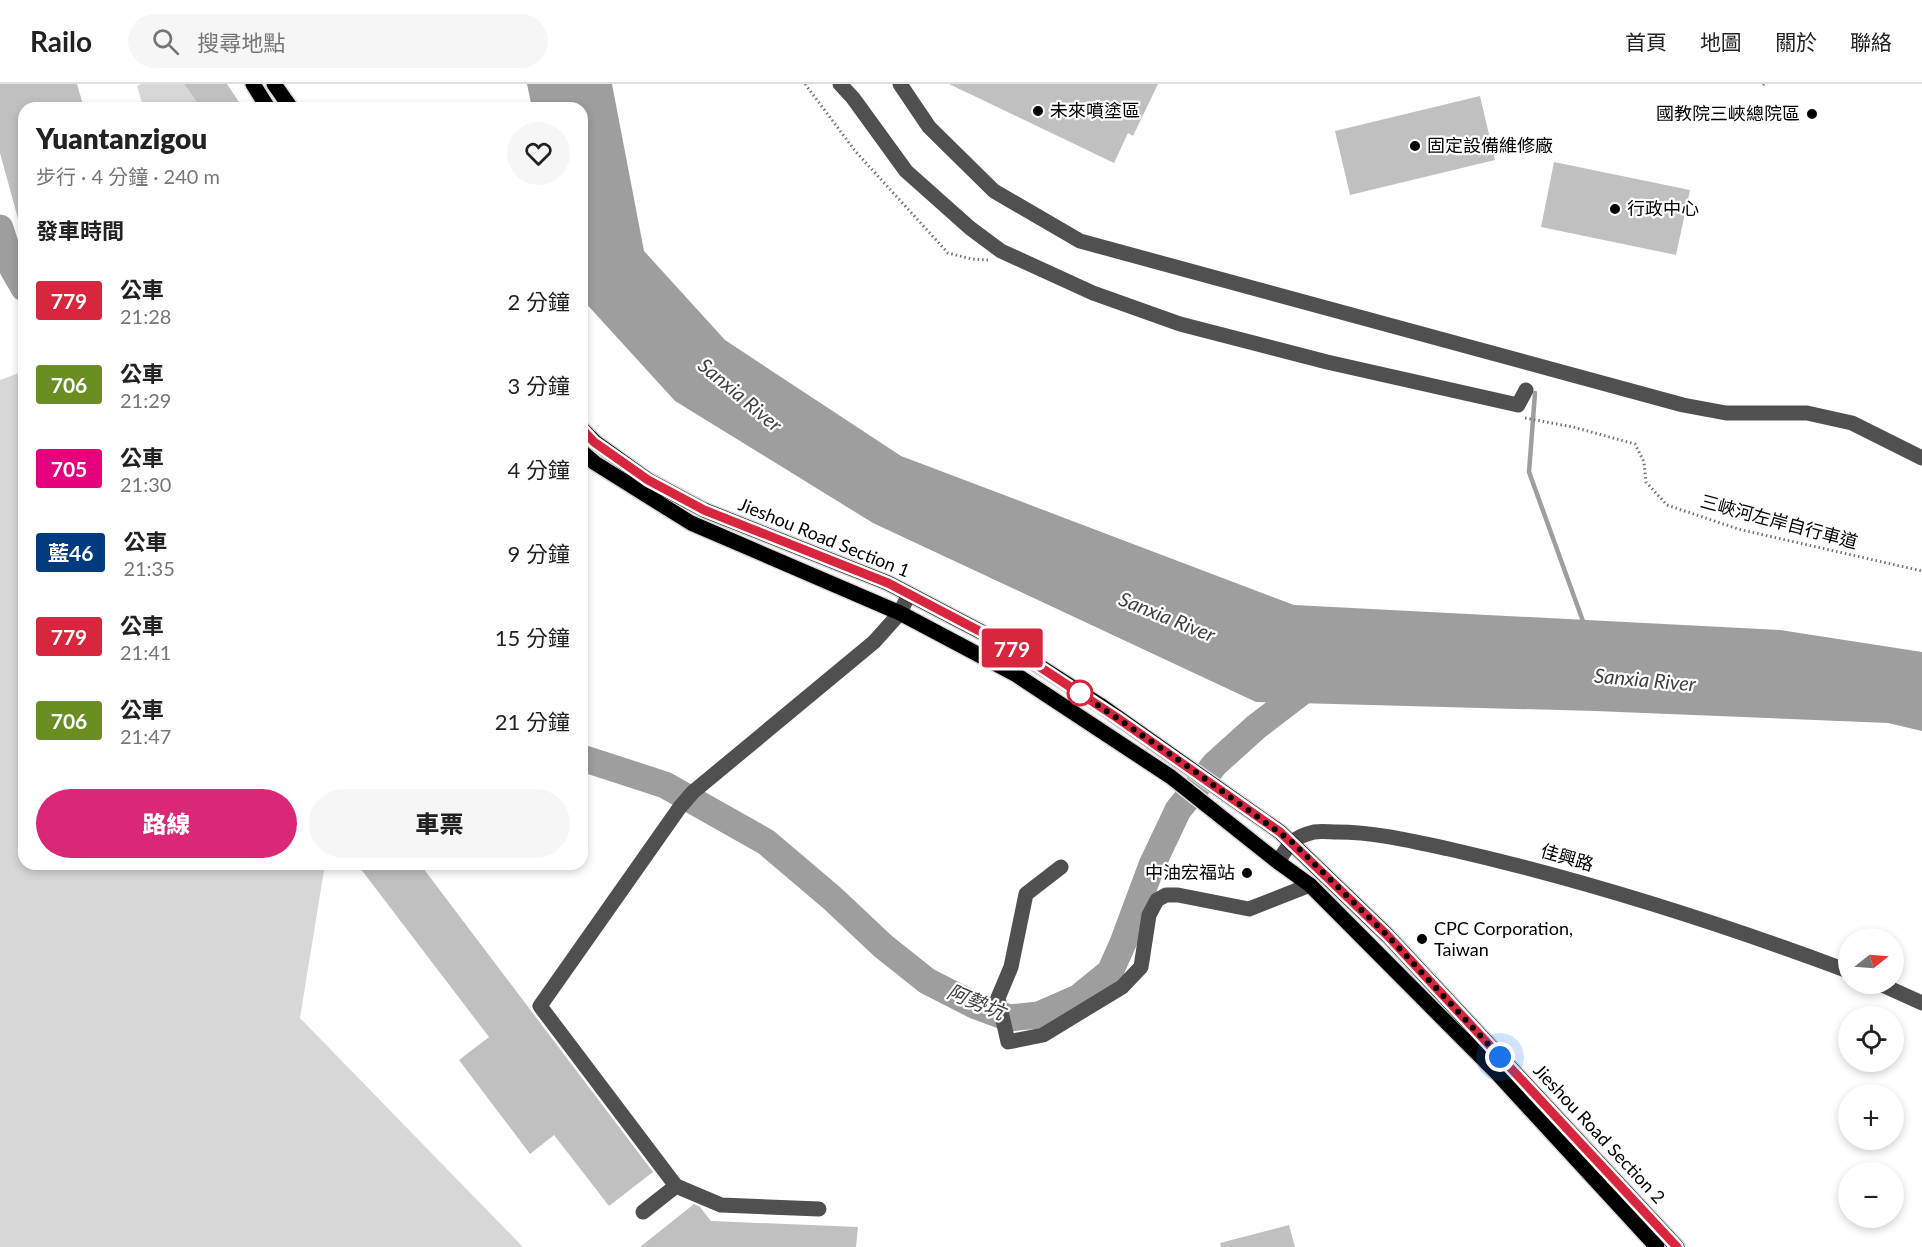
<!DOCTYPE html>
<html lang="zh-TW">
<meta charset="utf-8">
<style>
:root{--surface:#fff;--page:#f6f6f6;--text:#222;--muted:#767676;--line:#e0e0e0;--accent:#db2777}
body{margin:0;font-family:Lato,"Noto Sans TC",sans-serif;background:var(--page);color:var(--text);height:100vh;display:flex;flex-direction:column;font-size:22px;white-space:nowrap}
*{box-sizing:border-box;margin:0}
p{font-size:20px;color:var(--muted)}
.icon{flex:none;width:33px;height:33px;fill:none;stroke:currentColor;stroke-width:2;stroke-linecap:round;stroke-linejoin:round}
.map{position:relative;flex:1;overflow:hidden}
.details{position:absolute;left:18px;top:18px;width:570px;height:768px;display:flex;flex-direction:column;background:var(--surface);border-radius:18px;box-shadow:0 3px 9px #0003}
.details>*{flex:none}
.badge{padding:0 12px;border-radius:4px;font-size:21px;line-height:39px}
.needle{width:39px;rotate:73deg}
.buttons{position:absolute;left:1838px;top:844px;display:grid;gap:12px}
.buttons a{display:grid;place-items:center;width:66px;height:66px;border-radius:50%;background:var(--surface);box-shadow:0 3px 9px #0003;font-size:30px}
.you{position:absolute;width:30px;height:30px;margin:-15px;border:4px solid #fff;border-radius:50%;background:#1a73e8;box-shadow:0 0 0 9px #1a73e833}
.map>.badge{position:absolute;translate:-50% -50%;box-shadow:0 0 0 3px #fff}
h2{padding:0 18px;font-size:22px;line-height:54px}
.round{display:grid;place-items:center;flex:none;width:63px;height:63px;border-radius:32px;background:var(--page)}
.head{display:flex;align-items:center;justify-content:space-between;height:102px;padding:0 18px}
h1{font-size:28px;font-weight:800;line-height:45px}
.primary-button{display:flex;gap:12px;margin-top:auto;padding:12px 18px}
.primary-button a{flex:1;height:69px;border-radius:36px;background:var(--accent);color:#fff;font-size:24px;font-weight:800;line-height:69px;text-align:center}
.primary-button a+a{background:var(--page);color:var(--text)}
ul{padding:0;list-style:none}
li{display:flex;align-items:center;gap:18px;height:84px;padding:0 18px}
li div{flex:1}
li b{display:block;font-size:22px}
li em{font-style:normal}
li .badge{min-width:66px;font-weight:700;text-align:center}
header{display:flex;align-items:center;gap:36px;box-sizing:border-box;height:84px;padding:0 30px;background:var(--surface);border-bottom:2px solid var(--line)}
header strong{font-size:28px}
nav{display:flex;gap:33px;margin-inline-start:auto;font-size:21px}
.search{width:420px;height:54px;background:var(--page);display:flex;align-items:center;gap:15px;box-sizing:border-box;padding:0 21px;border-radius:33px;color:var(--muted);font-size:22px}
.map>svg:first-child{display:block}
</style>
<header>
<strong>Railo</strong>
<div class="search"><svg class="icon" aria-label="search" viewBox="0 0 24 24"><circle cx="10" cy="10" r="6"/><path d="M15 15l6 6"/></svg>搜尋地點</div>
<nav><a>首頁</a><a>地圖</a><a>關於</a><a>聯絡</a></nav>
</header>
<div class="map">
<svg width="1922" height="1163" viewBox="0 0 1922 1163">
<rect width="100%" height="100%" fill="#fff"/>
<path fill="#d7d7d7" d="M141,0H184L201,24H160L159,22L141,24L143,22L137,2Z
M24,287V780H325L300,934L523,1163H0V296Z"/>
<path fill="#9e9e9e" d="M527,0H612L644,167L725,256L901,372L1294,521L1780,546L1922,568V647L1888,639L1595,627L1256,618L873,439L675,317L582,215V24H532Z"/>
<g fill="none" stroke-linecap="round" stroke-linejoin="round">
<path stroke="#9e9e9e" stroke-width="4.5" d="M1535,309L1529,388L1584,540"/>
<path stroke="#9e9e9e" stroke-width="27" d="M0,144L13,185L24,204
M582,674L665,701L766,758L832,814L883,862L927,897L974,921L1009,934L1039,931L1078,914L1110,888L1123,859L1152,781L1178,726L1215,680L1256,643L1316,597"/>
</g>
<path fill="#c0c0c0" d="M0,0H77L84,24H24V142H20L0,69Z
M184,0H227L243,24H201Z
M949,0H1158L1133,52L1128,49L1114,79Z
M1480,12L1495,76L1350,111L1335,47Z
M1554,78L1690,106L1676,171L1541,143Z
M357,780H420L653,1088L609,1122L554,1051L530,1070L459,976L489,953Z
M694,1120L700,1123L711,1137L858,1143L856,1163H640Z
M1289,1141L1295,1163H1221L1220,1159Z"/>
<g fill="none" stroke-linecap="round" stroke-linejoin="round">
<g stroke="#dbdbdb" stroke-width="18">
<path id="major" d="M253,0L268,24
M274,0L291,24
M582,345L595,358L648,396L704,426L888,499L1008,562L1100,621L1280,748L1388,852L1677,1163
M582,368L595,379L691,439L900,529L1015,590L1171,693L1278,778L1310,801L1496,988L1657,1163"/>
</g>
<path stroke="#727272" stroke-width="3" stroke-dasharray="1.5 3" stroke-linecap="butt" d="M805,0L856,68L948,169L972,175L988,176
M1763,1L1764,0
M1525,334L1573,343L1635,360L1644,378L1646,398L1667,421L1738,445L1922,487"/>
<path stroke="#505050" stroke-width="15" d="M840,0L853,14L906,87L970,144L1001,167L1093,209L1180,240L1327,278L1518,321L1526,306
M900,0L929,43L994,107L1080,157L1683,321L1726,329H1807L1852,339L1922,374
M1278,778C1289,760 1293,753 1314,748C1321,747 1330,748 1337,748C1375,748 1412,757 1449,765C1585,796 1717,838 1848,887
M1061,783L1026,810L1011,883L998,914L1008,958L1043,951L1122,903L1141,883L1149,831L1157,816L1166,811H1178L1249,825L1310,801
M1880,900L1922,919
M676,1102L721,1121L819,1125
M643,1128L676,1102L540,922L680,723L693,708L874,558L900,529L909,510"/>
<use href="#major" stroke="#000" stroke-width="15"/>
</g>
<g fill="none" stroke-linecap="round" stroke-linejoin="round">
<g stroke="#fff" stroke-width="14">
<path id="line" d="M582,345L594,358L648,396L704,426L888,499L1008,562L1116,633L1280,748L1388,852L1677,1163"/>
</g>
<use href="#line" stroke="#d7263d" stroke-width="9"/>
<path stroke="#000" stroke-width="6" stroke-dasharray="0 10.8" d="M1080,609L1183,679L1291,757L1388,852L1500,973"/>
</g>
<g fill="#000" stroke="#fff" stroke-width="2">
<circle cx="1038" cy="27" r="6"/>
<circle cx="1812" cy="30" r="6"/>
<circle cx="1415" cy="62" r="6"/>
<circle cx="1615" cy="125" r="6"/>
<circle cx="1247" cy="789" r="6"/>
<circle cx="1422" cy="855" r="6"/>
</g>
<circle fill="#fff" stroke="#d7263d" stroke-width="3" cx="1080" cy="609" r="12"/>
<g text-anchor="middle" stroke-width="4.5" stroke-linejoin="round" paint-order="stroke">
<g font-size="18" fill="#000" stroke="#fff" text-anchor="start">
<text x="1050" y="33">未來噴塗區</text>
<text x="1800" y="36" text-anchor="end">國教院三峽總院區</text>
<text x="1427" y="68">固定設備維修廠</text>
<text x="1627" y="131">行政中心</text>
<text x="1235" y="795" text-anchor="end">中油宏福站</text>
<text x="1434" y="851">CPC Corporation,<tspan x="1434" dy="21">Taiwan</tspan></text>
</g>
<g font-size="18" fill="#000" stroke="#fff">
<text transform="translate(1779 438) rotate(15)" y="6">三峽河左岸自行車道</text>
<text transform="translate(824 454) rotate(22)" y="6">Jieshou Road Section 1</text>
<text transform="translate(1567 774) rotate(16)" y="6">佳興路</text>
<text transform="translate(1599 1050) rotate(47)" y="6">Jieshou Road Section 2</text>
</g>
<g font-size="20" font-style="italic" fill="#3f3f3f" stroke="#fff">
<text transform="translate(740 311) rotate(40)" y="7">Sanxia River</text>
<text transform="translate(1167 533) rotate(22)" y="7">Sanxia River</text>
<text transform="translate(1645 596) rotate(5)" y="7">Sanxia River</text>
<text transform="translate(976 918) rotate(23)" y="7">阿勢坑</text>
</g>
</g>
</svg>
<div class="buttons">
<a><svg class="needle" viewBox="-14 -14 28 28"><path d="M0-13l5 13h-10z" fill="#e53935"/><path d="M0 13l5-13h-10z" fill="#767676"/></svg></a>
<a><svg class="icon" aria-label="locate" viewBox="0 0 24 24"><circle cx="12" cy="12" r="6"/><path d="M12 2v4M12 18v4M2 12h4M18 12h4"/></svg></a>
<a>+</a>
<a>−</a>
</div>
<div class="you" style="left:1500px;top:973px"></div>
<b class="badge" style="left:1012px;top:564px;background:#d7263d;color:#fff">779</b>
<section class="details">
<div class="head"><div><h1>Yuantanzigou</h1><p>步行 · 4 分鐘 · 240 m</p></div><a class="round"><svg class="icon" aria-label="heart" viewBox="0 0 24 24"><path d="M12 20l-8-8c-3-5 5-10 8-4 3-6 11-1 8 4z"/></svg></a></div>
<h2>發車時間</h2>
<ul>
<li><span class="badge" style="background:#d7263d;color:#fff">779</span><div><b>公車</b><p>21:28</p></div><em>2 分鐘</em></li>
<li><span class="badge" style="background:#6b8e23;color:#fff">706</span><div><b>公車</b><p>21:29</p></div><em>3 分鐘</em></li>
<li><span class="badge" style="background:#e6007e;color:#fff">705</span><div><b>公車</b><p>21:30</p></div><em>4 分鐘</em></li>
<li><span class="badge" style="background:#003b80;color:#fff">藍46</span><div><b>公車</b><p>21:35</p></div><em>9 分鐘</em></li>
<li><span class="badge" style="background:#d7263d;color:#fff">779</span><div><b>公車</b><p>21:41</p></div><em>15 分鐘</em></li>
<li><span class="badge" style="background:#6b8e23;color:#fff">706</span><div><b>公車</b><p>21:47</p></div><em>21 分鐘</em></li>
</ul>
<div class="primary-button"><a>路線</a><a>車票</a></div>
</section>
</div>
